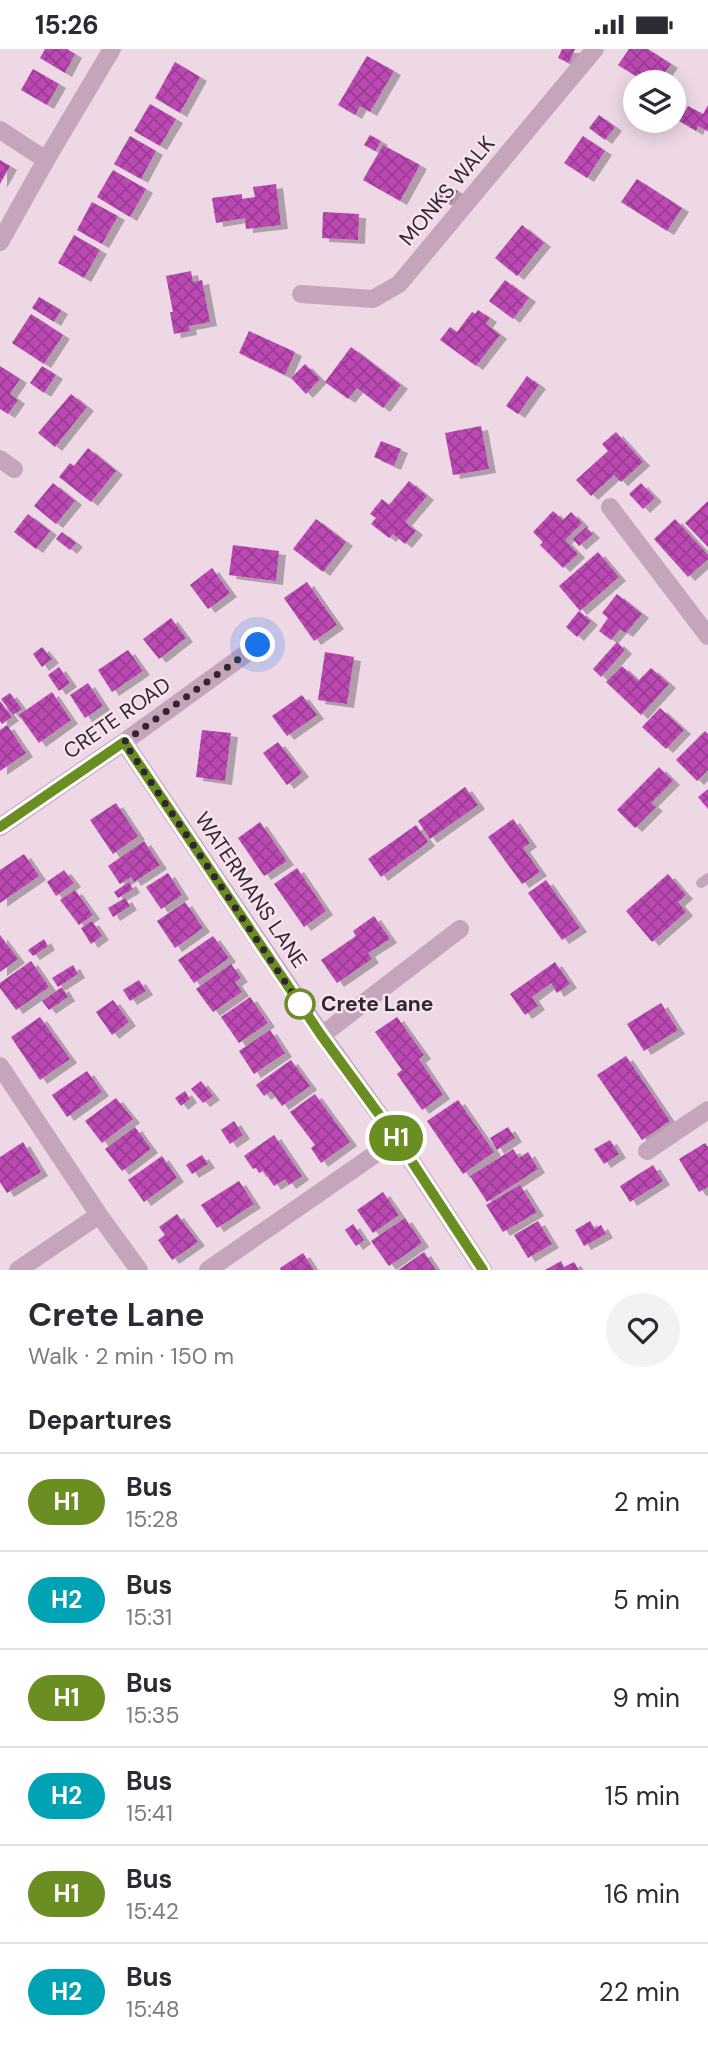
<!DOCTYPE html>
<meta charset="utf-8">
<style>
:root{--surface:#fff;--page:#f2f2f3;--text:#2b2b33;--muted:#7c7c81;--line:#e1e1e2}
body{margin:0;font-family:"DM Sans",sans-serif;background:var(--page);color:var(--text);height:100vh;display:flex;flex-direction:column;font-size:26px;white-space:nowrap}
*{box-sizing:border-box;margin:0}
p{font-size:23px;color:var(--muted)}
.icon{flex:none;width:38px;height:38px;fill:none;stroke:currentColor;stroke-width:2;stroke-linecap:round;stroke-linejoin:round}
.map{position:relative;height:1221px;overflow:hidden}
.sheet{display:flex;flex-direction:column;background:var(--surface);flex:1}
.sheet>*{flex:none}
.badge{padding:0 14px;border-radius:23px;font-size:24px;line-height:46px}
.controls{position:absolute;left:623px;top:21px;display:grid;gap:14px}
.controls a{display:grid;place-items:center;width:63px;height:63px;border-radius:50%;background:var(--surface);box-shadow:0 4px 18px #0003;font-size:35px}
.you{position:absolute;width:35px;height:35px;margin:-18px;border:5px solid #fff;border-radius:50%;background:#1a73e8;box-shadow:0 0 0 10px #1a73e833}
.map>.badge{position:absolute;translate:-50% -50%;box-shadow:0 0 0 4px #fff}
h2{padding:0 28px;font-size:26px;line-height:63px}
.round{display:grid;place-items:center;flex:none;width:74px;height:74px;border-radius:37px;background:var(--page)}
.overview{display:flex;align-items:center;justify-content:space-between;height:119px;padding:0 28px}
h1{font-size:33px;font-weight:700;line-height:52px}
ul{padding:0;list-style:none}
li{display:flex;align-items:center;gap:21px;height:98px;padding:0 28px;border-top:2px solid var(--line)}
li div{flex:1}
li b{display:block;font-size:26px}
li em{font-style:normal}
li .badge{min-width:77px;font-weight:700;text-align:center}
.status{display:flex;justify-content:space-between;align-items:center;height:49px;padding:0 35px;background:var(--surface);direction:ltr}
.status svg{height:19px;fill:currentColor}
.map>svg:first-child{display:block}
</style>
<div class="status"><b>15:26</b><svg viewBox="0 0 49 12"><path d="M0 12V9h3v3zM5 12V6h3v6zM10 12V3h3v9zM15 12V0h3v12zM26 1h20v11H26zM47 4h2v5h-2z"/></svg></div>
<div class="map">
<svg width="708" height="1221" viewBox="0 0 708 1221">
<defs>
<pattern id="building-cross-hatch" width="8" height="8" patternUnits="userSpaceOnUse" patternTransform="scale(1.75)"><rect width="8" height="8" fill="#bc48b3"/><path d="M0 0l8 8M0 8l8-8" fill="none" stroke="#993c92"/></pattern>
<filter id="shadow"><feDropShadow dx="7" dy="4" stdDeviation="0" flood-color="#0004"/></filter>
</defs>
<rect width="100%" height="100%" fill="#eed8e6"/>
<path fill="url(#building-cross-hatch)" filter="url(#shadow)" d="M45,0H67L75,5L65,24L40,9Z
M562,0H575L569,14L558,9Z
M629,0H648L671,15L658,33H645L618,16Z
M367,7L394,22L370,63L360,57L355,66L338,56Z
M175,13L200,28L180,64L155,49Z
M33,20L59,35L47,56L21,41Z
M150,55L176,70L160,97L134,82Z
M708,56V82L698,77L696,82L679,72L688,57L703,65Z
M599,66L615,78L605,91L589,79Z
M370,86L381,92L375,102L364,96Z
M130,87L156,102L141,130L114,115Z
M583,87L605,102L587,129L564,114Z
M383,96L420,116L400,152L363,131Z
M0,111L10,117L0,135Z
M113,121L146,140L130,168L97,148Z
M637,130L682,159L667,182L621,153Z
M442,133L458,142L450,155L434,147Z
M276,135L281,176L246,180L245,169L216,174L212,149L242,145V150L255,148L253,138Z
M92,153L118,167L102,195L77,181Z
M323,163L359,165L358,191L322,189Z
M522,176L544,194L517,227L495,209Z
M74,186L100,201L84,229L58,214Z
M191,222L193,233L202,231L210,273L189,277L190,282L174,285L170,263H173L166,227Z
M505,231L529,249L513,270L489,252Z
M39,248L61,261L54,273L32,259Z
M478,261L490,269L486,275L500,286L476,317L440,291L450,278L457,283L472,263L475,265Z
M31,265L63,286L44,315L12,294Z
M249,282L295,303L285,326L239,304Z
M351,298L401,336L383,359L357,339L348,350L325,333Z
M305,315L320,330L306,345L291,329Z
M0,317L20,330L10,345L18,351L8,365L0,360Z
M42,317L56,326L44,344L30,334Z
M527,327L539,336L518,365L506,357Z
M71,345L87,358L55,398L38,384Z
M481,377L489,420L453,426L445,384Z
M616,383L643,413L621,433L614,426L591,447L576,431L608,402L602,395Z
M381,392L401,400L394,417L374,408Z
M88,399L116,422L91,453L59,428L70,414L74,417Z
M409,432L427,447L405,473L416,482L405,495L393,485L389,489L371,475L376,469L370,465L382,450L389,456Z
M53,434L75,452L56,475L34,457Z
M641,434L655,449L643,460L629,445Z
M708,452V498L685,474Z
M553,462L563,471L571,463L582,474L565,491L578,505L563,519L540,496L543,493L533,483Z
M28,465L50,482L36,500L14,483Z
M316,470L346,493L323,523L293,500Z
M675,470L708,506V510L688,528L654,490Z
M586,478L593,485L579,497L573,490Z
M62,483L76,494L70,501L56,490Z
M233,496L279,502L276,532L229,526Z
M598,503L619,528L580,562L559,537Z
M212,519L230,544L208,560L190,536Z
M307,533L337,576L314,592L284,549Z
M617,545L642,565L626,584L620,580L611,591L599,582L608,569L602,564Z
M579,562L591,572L577,588L566,578Z
M171,569L186,589L159,610L143,590Z
M617,593L625,601L601,628L593,620Z
M42,598L52,610L42,618L33,605Z
M128,601L143,622L112,643L98,621Z
M325,603L354,608L347,655L318,651Z
M622,617L638,632L651,619L669,635L641,666L606,633Z
M59,618L70,634L59,642L48,626Z
M88,634L103,657L85,669L70,646Z
M52,643L71,671L39,694L19,666Z
M10,644L22,660L13,666L1,650Z
M302,646L317,666L287,687L272,667Z
M0,652L12,668L2,675L0,672Z
M660,659L684,681L666,700L642,678Z
M7,676L26,704L0,722V681Z
M202,681L231,684L225,732L196,728Z
M705,682L708,685V721L697,732L676,711Z
M278,693L302,724L287,736L263,704Z
M659,718L673,732L651,754L656,758L635,779L617,761Z
M465,738L478,756L430,790L418,772Z
M708,740V760L698,748Z
M116,754L138,787L113,805L90,771Z
M513,770L530,794L523,799L540,823L522,835L488,788Z
M260,773L287,812L264,827L238,789Z
M416,776L428,793L381,828L368,810Z
M144,792L160,816L134,833L131,828L120,835L108,817Z
M24,805L39,827L0,854V821Z
M297,819L326,862L304,878L274,835Z
M64,821L74,834L56,847L47,833Z
M168,824L182,846L161,860L146,838Z
M668,825L686,846L678,853L686,863L652,893L626,862Z
M546,831L580,879L562,891L528,844Z
M129,833L133,840L118,849L114,843Z
M75,841L93,866L79,876L60,851Z
M125,849L130,857L113,868L108,859Z
M185,853L203,879L175,899L157,872Z
M374,867L390,890L368,904L372,910L337,934L321,911L356,887L353,882Z
M92,872L102,887L91,895L81,879Z
M0,886L18,910L0,923Z
M213,887L229,909L194,934L178,911Z
M44,890L48,897L33,907L28,901Z
M31,912L49,938L16,961L0,939V934Z
M555,913L570,935L557,944L551,934L532,948L538,957L525,966L510,945Z
M231,915L241,929L235,933L242,943L213,963L196,940Z
M73,916L78,925L58,938L52,929Z
M139,931L146,942L130,952L123,941Z
M62,938L68,948L49,961L42,952Z
M250,948L268,974L239,994L221,968Z
M113,951L129,973L112,986L96,963Z
M661,954L678,981L644,1002L627,975Z
M40,968L70,1010L40,1031L11,988Z
M397,968L424,1006L419,1010L443,1046L422,1061L397,1025L402,1021L375,983Z
M270,981L285,1004L254,1025L239,1002Z
M626,1007L670,1072L642,1091L597,1026Z
M291,1011L310,1037L282,1057L271,1042L264,1047L256,1036Z
M87,1022L102,1043L67,1068L52,1046Z
M201,1032L213,1047L203,1054L191,1040Z
M185,1042L190,1050L181,1057L175,1049Z
M315,1045L350,1093L321,1114L311,1099L315,1096L290,1063Z
M116,1049L133,1070L102,1094L85,1072Z
M458,1051L494,1103L463,1125L427,1072Z
M234,1072L243,1086L230,1095L221,1081Z
M135,1078L151,1100L122,1122L105,1100Z
M508,1078L515,1089L497,1101L490,1089Z
M274,1086L302,1127L289,1136L285,1130L274,1137L263,1121L259,1124L256,1119L253,1120L244,1107Z
M610,1091L619,1105L604,1115L594,1100Z
M23,1093L41,1123L7,1144L0,1133V1108Z
M705,1094L708,1098V1138L699,1143L679,1110Z
M513,1100L519,1109L528,1103L538,1120L487,1153L470,1127Z
M202,1106L208,1115L192,1125L186,1116Z
M162,1107L177,1129L144,1153L128,1131Z
M653,1116L663,1132L630,1153L620,1137Z
M239,1132L254,1155L217,1179L201,1156Z
M520,1136L537,1163L503,1183L486,1156Z
M383,1143L399,1166L373,1184L357,1161Z
M177,1165L198,1193L172,1211L158,1191L165,1186L159,1178Z
M405,1169L422,1194L389,1217L371,1192Z
M538,1172L552,1195L528,1209L514,1186Z
M590,1172L595,1180L601,1176L606,1185L584,1197L575,1181Z
M353,1175L364,1191L356,1197L345,1181Z
M424,1203L436,1221H398Z
M303,1204L314,1221H281L280,1219Z
M561,1212L564,1218L574,1213L579,1221H545Z"/>
<g fill="none" stroke-linecap="round" stroke-linejoin="round">
<path stroke="#c5a5bc" stroke-width="10" d="M701,834L708,829"/>
<path stroke="#c5a5bc" stroke-width="18" d="M0,81L46,111
M0,193L46,111L112,0
M301,245L373,250L399,235L595,0
M0,410L14,420
M610,458L708,587
M124,693L322,986L397,1090L483,1221
M0,778L124,693L258,596
M322,986L460,880
M0,1017L99,1166L139,1221
M647,1102L708,1061
M18,1221L99,1166
M208,1221L397,1090"/>
</g>
<g fill="none" stroke-linecap="round" stroke-linejoin="round">
<g stroke="#fff" stroke-width="16">
<path id="line" d="M0,778L124,693L321,986L397,1090L483,1221"/>
</g>
<use href="#line" stroke="#6b8e23" stroke-width="10"/>
<path stroke="#312630" stroke-width="7" stroke-dasharray="0 12.6" d="M258,596L124,693L306,964L300,955"/>
</g>
<circle fill="#fff" stroke="#6b8e23" stroke-width="3.5" cx="300" cy="955" r="14"/>
<g text-anchor="middle" stroke-width="5" stroke-linejoin="round" paint-order="stroke">
<g font-size="21" fill="#312630" stroke="#f7e3ef">
<text transform="translate(447 142) rotate(-50)" y="7">MONKS WALK</text>
<text transform="translate(117 669) rotate(-35)" y="7">CRETE ROAD</text>
<text transform="translate(251 841) rotate(56)" y="7">WATERMANS LANE</text>
</g>
<g font-size="21" font-weight="bold" fill="#312630" stroke="#f7e3ef" text-anchor="start">
<text x="321" y="962">Crete Lane</text>
</g>
</g>
</svg>
<div class="controls">
<a><svg class="icon" aria-label="layers" viewBox="0 0 24 24"><path d="M12 4l9 5-9 5-9-5zM3 14l9 5 9-5"/></svg></a>
</div>
<div class="you" style="left:258px;top:596px"></div>
<b class="badge" style="left:396px;top:1089px;background:#6b8e23;color:#fff">H1</b>
</div>
<section class="sheet">
<div class="overview"><div><h1>Crete Lane</h1><p>Walk · 2 min · 150 m</p></div><a class="round"><svg class="icon" aria-label="heart" viewBox="0 0 24 24"><path d="M12 20l-8-8c-3-5 5-10 8-4 3-6 11-1 8 4z"/></svg></a></div>
<h2>Departures</h2>
<ul>
<li><span class="badge" style="background:#6b8e23;color:#fff">H1</span><div><b>Bus</b><p>15:28</p></div><em>2 min</em></li>
<li><span class="badge" style="background:#00a3b4;color:#fff">H2</span><div><b>Bus</b><p>15:31</p></div><em>5 min</em></li>
<li><span class="badge" style="background:#6b8e23;color:#fff">H1</span><div><b>Bus</b><p>15:35</p></div><em>9 min</em></li>
<li><span class="badge" style="background:#00a3b4;color:#fff">H2</span><div><b>Bus</b><p>15:41</p></div><em>15 min</em></li>
<li><span class="badge" style="background:#6b8e23;color:#fff">H1</span><div><b>Bus</b><p>15:42</p></div><em>16 min</em></li>
<li><span class="badge" style="background:#00a3b4;color:#fff">H2</span><div><b>Bus</b><p>15:48</p></div><em>22 min</em></li>
</ul>
</section>
